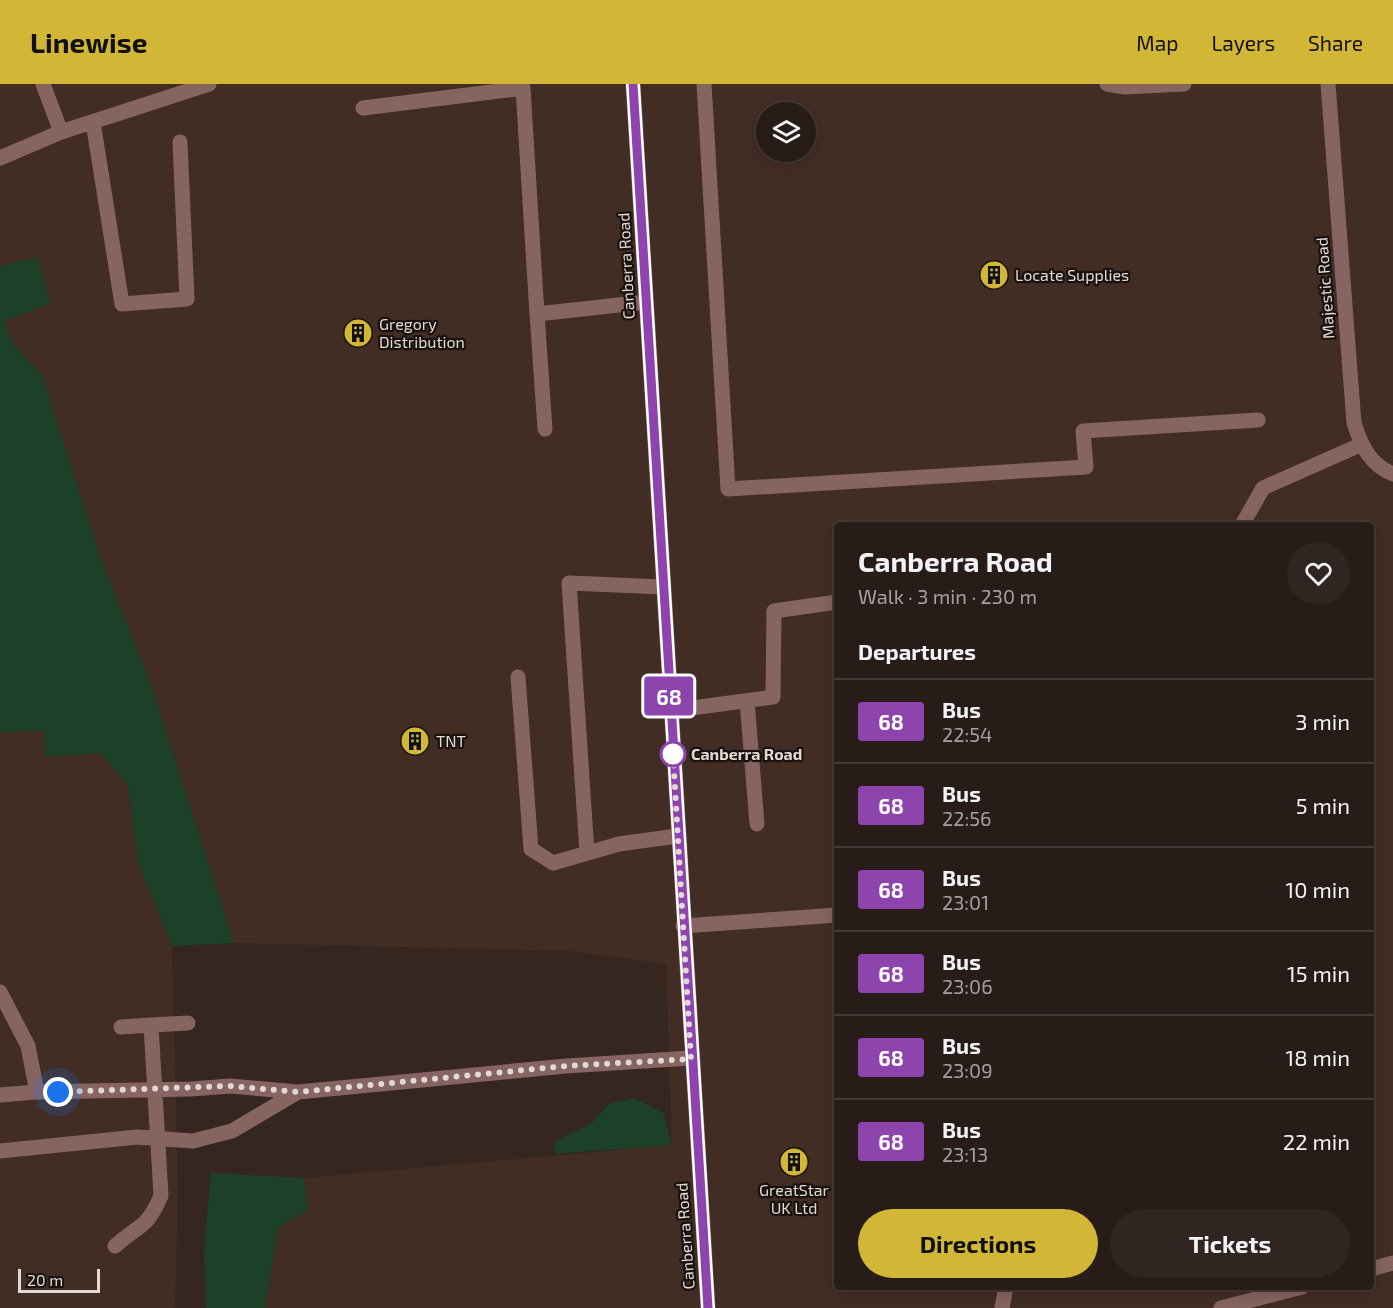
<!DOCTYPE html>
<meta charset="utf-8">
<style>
:root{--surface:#281c18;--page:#302521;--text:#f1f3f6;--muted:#a5a1a2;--line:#443a37;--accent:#d2b736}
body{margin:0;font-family:"Exo 2",sans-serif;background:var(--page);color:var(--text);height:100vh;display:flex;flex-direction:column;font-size:22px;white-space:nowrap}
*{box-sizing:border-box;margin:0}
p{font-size:20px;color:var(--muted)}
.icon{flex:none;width:33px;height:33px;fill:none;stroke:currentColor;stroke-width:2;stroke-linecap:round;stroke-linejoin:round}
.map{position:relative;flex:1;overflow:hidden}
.panel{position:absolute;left:834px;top:438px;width:540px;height:768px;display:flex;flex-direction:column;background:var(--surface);border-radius:6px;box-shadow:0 3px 15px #0003,0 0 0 2px var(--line)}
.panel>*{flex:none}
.badge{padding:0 12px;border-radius:4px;font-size:21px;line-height:39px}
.fabs{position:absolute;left:756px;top:18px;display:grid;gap:12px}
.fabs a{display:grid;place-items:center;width:60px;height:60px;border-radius:50%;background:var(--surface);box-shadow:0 3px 15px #0003,0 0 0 2px var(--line);font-size:30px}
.scale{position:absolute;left:18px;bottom:15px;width:82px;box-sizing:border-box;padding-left:6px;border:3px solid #e2d8d4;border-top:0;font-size:16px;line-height:21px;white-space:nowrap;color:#e2d8d4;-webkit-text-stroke:4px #18110e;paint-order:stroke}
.you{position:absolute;width:30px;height:30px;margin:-15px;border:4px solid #fff;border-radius:50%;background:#1a73e8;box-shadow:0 0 0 9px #1a73e833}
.map>.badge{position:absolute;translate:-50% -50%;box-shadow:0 0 0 3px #fff}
h2{padding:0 24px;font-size:22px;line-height:54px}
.round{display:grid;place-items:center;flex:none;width:63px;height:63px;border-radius:32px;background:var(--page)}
.overview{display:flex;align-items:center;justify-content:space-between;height:102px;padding:0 24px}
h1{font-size:28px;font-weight:700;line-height:45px}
.button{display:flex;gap:12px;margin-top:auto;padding:12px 24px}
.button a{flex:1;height:69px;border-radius:36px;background:var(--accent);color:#111;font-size:24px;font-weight:700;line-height:69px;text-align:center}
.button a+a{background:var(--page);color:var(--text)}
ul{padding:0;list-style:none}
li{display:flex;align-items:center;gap:18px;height:84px;padding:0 24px;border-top:2px solid var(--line)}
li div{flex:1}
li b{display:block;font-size:22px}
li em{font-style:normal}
li .badge{min-width:66px;font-weight:700;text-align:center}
header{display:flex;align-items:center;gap:36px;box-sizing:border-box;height:84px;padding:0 30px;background:var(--accent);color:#111}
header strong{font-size:28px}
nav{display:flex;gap:33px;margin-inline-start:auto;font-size:21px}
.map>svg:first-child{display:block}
</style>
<header>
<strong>Linewise</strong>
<nav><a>Map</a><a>Layers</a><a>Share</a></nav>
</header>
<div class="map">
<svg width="1393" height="1224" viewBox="0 0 1393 1224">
<rect width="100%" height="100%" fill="#352620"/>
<path fill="#422d25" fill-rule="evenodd" d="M0,0H1393V1224H265L278,1144L308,1126L304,1094L672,1061L666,880L569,867L234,859L151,601L100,472L42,291L13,260L0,230ZM766,28H806V68H766ZM837,441H1371V1203H837Z
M45,647L47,673L101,669L128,702L138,778L172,862L178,1103L175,1224H0V648Z"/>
<path fill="#1d4128" d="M38,173L50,220L4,237L13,260L42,291L100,472L151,601L234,859L172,862L138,778L128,702L101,669L46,673L44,647L0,648V182Z
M634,1014L663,1028L672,1061L555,1070V1057L591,1040L609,1020Z
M211,1089L304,1094L308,1126L278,1144L265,1224H206L204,1166Z"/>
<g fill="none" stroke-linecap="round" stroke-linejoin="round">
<path stroke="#866462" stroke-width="15" d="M43,0L61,48
M633,0L708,1224
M704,0L728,405L1086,383L1083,347L1258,336
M1107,0L1125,3L1184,0
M1328,0L1354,339C1361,361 1370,381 1393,390
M363,24L523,4L537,230L646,218
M93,38L122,220L187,215L180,58
M0,74L61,48L209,0
M537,230L545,345
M1242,441L1263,404L1360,361
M518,593L531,765L553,779L619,760L677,752
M747,617L757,740
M670,627L773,613L774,527L837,518
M587,769L569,499L663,503
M683,842L837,831
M0,908L28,962L37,1008
M121,943L151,941
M0,1011L37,1008L191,1005L230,1002L298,1008L566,982L691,974
M0,1067L137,1053L193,1057L232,1047L298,1008
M115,1162C139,1140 146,1146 161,1112L151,941L188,939
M1371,1185L1393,1179
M1002,1224L1006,1203
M1221,1224L1302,1203"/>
</g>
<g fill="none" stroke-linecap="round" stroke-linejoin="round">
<g stroke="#fff" stroke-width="14">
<path id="line" d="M633,0L708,1224"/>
</g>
<use href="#line" stroke="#8e44ad" stroke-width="9"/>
<path stroke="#e2d8d4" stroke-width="6" stroke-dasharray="0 10.8" d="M58,1008L230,1002L298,1008L566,982L691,975L673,670"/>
</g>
<defs>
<g id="building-disc" transform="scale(1.5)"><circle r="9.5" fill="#d2b736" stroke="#18110e"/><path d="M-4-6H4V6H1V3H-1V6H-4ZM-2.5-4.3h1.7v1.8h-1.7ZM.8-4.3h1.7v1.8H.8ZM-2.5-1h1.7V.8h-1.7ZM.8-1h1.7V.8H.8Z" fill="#111"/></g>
</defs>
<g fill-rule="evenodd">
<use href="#building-disc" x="994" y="191"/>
<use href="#building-disc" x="358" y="249"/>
<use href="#building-disc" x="415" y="657"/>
<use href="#building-disc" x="794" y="1078"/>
</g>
<circle fill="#fff" stroke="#8e44ad" stroke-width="3" cx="673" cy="670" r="12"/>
<g text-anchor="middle" stroke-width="4.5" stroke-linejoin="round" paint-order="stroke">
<g font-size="16" fill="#e2d8d4" stroke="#18110e">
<text transform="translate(626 182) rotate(-93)" y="6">Canberra Road</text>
<text transform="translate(1325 204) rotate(-94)" y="6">Majestic Road</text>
<text transform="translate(685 1152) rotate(-94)" y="6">Canberra Road</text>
</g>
<g font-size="16" fill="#e2d8d4" stroke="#18110e" text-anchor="start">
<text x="1015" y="197">Locate Supplies</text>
<text x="379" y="246">Gregory<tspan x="379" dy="18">Distribution</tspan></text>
<text x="436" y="663">TNT</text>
<text x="794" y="1112" text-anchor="middle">GreatStar<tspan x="794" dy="18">UK Ltd</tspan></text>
</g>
<g font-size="16" font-weight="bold" fill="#e2d8d4" stroke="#18110e" text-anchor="start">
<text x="691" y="676">Canberra Road</text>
</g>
</g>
</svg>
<div class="fabs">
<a><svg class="icon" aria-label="layers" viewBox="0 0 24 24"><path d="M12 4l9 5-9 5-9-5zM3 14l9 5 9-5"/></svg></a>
</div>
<div class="scale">20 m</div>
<div class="you" style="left:58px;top:1008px"></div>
<b class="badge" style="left:669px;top:612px;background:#8e44ad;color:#fff">68</b>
<section class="panel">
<div class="overview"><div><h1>Canberra Road</h1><p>Walk · 3 min · 230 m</p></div><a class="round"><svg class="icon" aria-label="heart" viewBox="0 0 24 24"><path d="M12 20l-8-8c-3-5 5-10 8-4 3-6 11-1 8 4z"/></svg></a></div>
<h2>Departures</h2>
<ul>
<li><span class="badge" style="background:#8e44ad;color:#fff">68</span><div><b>Bus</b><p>22:54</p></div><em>3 min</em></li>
<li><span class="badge" style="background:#8e44ad;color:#fff">68</span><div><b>Bus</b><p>22:56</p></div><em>5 min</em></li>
<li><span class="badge" style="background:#8e44ad;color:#fff">68</span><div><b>Bus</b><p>23:01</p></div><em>10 min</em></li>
<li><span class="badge" style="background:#8e44ad;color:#fff">68</span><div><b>Bus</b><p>23:06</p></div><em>15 min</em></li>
<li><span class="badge" style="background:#8e44ad;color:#fff">68</span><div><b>Bus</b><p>23:09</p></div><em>18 min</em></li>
<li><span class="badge" style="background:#8e44ad;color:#fff">68</span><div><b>Bus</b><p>23:13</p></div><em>22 min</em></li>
</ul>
<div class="button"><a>Directions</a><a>Tickets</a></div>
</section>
</div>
